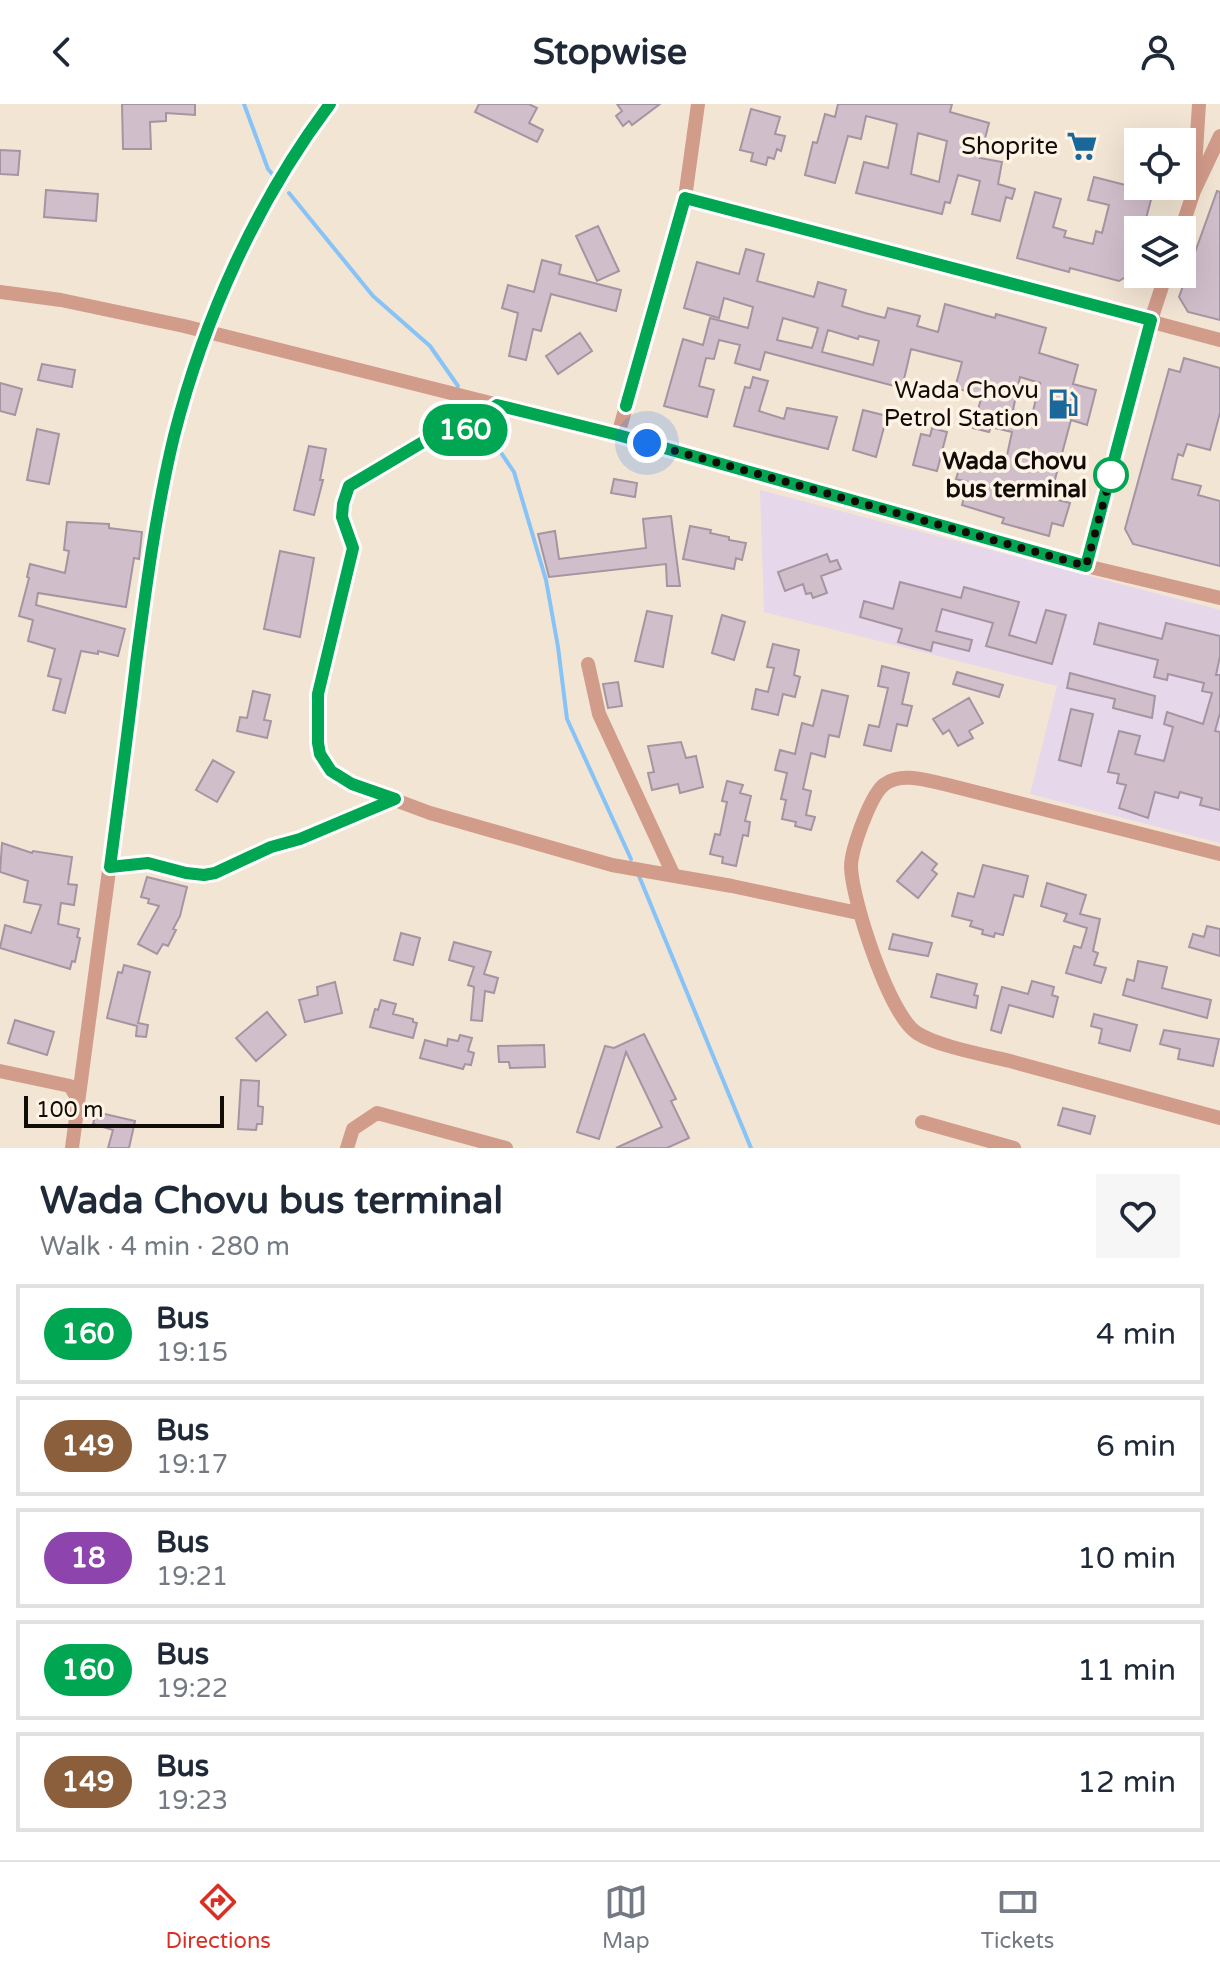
<!DOCTYPE html>
<meta charset="utf-8">
<style>
:root{--surface:#fff;--page:#f6f6f7;--text:#1f2937;--muted:#747a83;--line:#e0e1e3;--accent:#d93025}
body{margin:0;font-family:"Varela Round",sans-serif;background:var(--page);color:var(--text);height:100vh;display:flex;flex-direction:column;font-size:30px;white-space:nowrap}
*{box-sizing:border-box;margin:0}
p{font-size:26px;color:var(--muted)}
.icon{flex:none;width:44px;height:44px;fill:none;stroke:currentColor;stroke-width:2;stroke-linecap:round;stroke-linejoin:round}
.map{position:relative;height:1044px;overflow:hidden}
.side{display:flex;flex-direction:column;background:var(--surface);flex:1}
.side>*{flex:none}
.badge{padding:0 16px;border-radius:26px;font-size:28px;line-height:52px}
.controls{position:absolute;left:1124px;top:24px;display:grid;gap:16px}
.controls a{display:grid;place-items:center;width:72px;height:72px;border-radius:0px;background:var(--surface);box-shadow:0 8px 32px #0002;font-size:40px}
.scale{position:absolute;left:24px;bottom:20px;width:200px;box-sizing:border-box;padding-left:8px;border:4px solid #110c07;border-top:0;font-size:22px;line-height:28px;white-space:nowrap;color:#110c07;-webkit-text-stroke:6px #fef3e5;paint-order:stroke}
.you{position:absolute;width:40px;height:40px;margin:-20px;border:6px solid #fff;border-radius:50%;background:#1a73e8;box-shadow:0 0 0 12px #1a73e833}
.map>.badge{position:absolute;translate:-50% -50%;box-shadow:0 0 0 4px #fff}
.round{display:grid;place-items:center;flex:none;width:84px;height:84px;border-radius:0px;background:var(--page)}
.head{display:flex;align-items:center;justify-content:space-between;height:136px;padding:0 40px}
h1{font-size:38px;font-weight:700;line-height:60px}
ul{padding:0;list-style:none}
li{display:flex;align-items:center;gap:24px;height:100px;margin:0 16px 12px;padding:0 24px;border:4px solid var(--line);border-radius:0px}
li div{flex:1}
li b{display:block;font-size:30px}
li em{font-style:normal}
li .badge{min-width:88px;font-weight:700;text-align:center}
header{display:flex;justify-content:space-between;align-items:center;height:104px;padding:0 40px;background:var(--surface);font-size:36px;font-weight:700}
.dock{display:flex;justify-content:space-around;align-items:center;height:112px;border-top:2px solid var(--line);background:var(--surface);font-size:22px;color:var(--muted)}
.dock a{display:grid;justify-items:center;gap:4px}
.dock .selected{color:var(--accent)}
.map>svg:first-child{display:block}
</style>
<header><svg class="icon" aria-label="back" viewBox="0 0 24 24"><path d="M15 5l-7 7 7 7"/></svg>Stopwise<svg class="icon" aria-label="person" viewBox="0 0 24 24"><circle cx="12" cy="8" r="4"/><path d="M4 21q1-7 8-7t8 7"/></svg></header>
<div class="map">
<svg width="1220" height="1044" viewBox="0 0 1220 1044">
<rect width="100%" height="100%" fill="#f3e5d4"/>
<path fill="#e7d7ea" d="M760,386L1220,506V739L1030,690L1057,582L764,508Z"/>
<g fill="none" stroke-linecap="round" stroke-linejoin="round">
<path stroke="#87c3f6" stroke-width="4" d="M244,0L268,65L274,72
M289,89L373,192L430,242L458,282
M485,325L514,368L546,476L558,543L567,615L631,755
M639,772L751,1044"/>
</g>
<path fill="#d1becb" stroke="#a594a1" stroke-width="2" fill-rule="evenodd" d="M122,0H195V11L166,9V17L150,18L151,45H123Z
M479,0H529L537,4L529,19L543,26L537,38L475,8Z
M617,0H660L632,21L629,17L623,22L616,12L622,7Z
M838,0H952L950,8L989,19L980,54L1002,58L998,80L1015,85L1012,95L1006,93L1000,117L972,110L980,77L958,71L950,99L945,98L942,110L856,89L864,58L888,64L897,20L866,12L861,35L848,32L835,79L805,71L813,38L817,39L825,10L835,13ZM918,29L947,37L939,78L911,70Z
M751,5L780,13L775,30L785,32L781,47L777,45L774,55L768,53L766,61L751,57L753,49L740,46Z
M0,46L20,47L18,71L0,70Z
M1094,73L1153,88L1143,126H1138V147L1132,169L1119,177L1070,164L1069,168L1017,154L1035,88L1061,95L1053,123L1066,127L1064,133L1093,140L1096,127L1102,129L1109,101L1088,96Z
M46,86L98,90L96,117L44,113Z
M1217,87L1220,88V216L1188,208L1179,193Z
M598,122L619,167L597,177L576,132Z
M746,145L764,150L757,177L814,193L818,178L846,186L842,202L865,209L885,214L888,204L920,212L917,222L938,228L945,200L995,214L996,210L1046,224L1039,249L1078,261L1073,280L1096,286L1087,321L1071,316L1050,394L1070,399L1063,422L1052,419L1049,432L1002,419L1004,414L962,401L968,378L956,375L964,349L1005,361L1012,328L991,323L989,328L973,324L982,291L955,284L962,258L911,245L902,284L765,248L760,266L735,259L740,241L719,236L714,255L706,254L699,282L714,286L707,313L664,302L683,235L703,241L710,214L748,224L753,203L724,194L719,214L684,204L697,158L739,170ZM783,214L818,224L812,244L777,236ZM828,226L858,235L859,232L879,237L873,261L822,248ZM1020,273L1040,279L1032,311L1013,306Z
M542,156L561,161L559,170L621,186L616,207L551,190L541,227L533,225L526,256L509,252L518,209L502,204L508,181L534,188Z
M580,229L592,247L558,270L546,252Z
M1184,254L1220,264V309L1210,346L1187,340L1183,352L1178,350L1172,375L1201,382L1198,391L1220,397V462L1133,440L1125,425L1169,265L1180,268Z
M42,260L75,266L72,283L38,276Z
M753,273L768,277L759,307L784,315L787,304L837,313L828,345L734,322L745,283L750,284Z
M0,279L22,285L15,311L0,307Z
M863,306L887,312L876,353L853,346Z
M932,324L947,328L937,367L913,361L921,330L930,332Z
M37,325L59,330L49,380L27,376Z
M309,342L326,345L320,376H323L314,411L294,406Z
M614,375L637,379L635,393L611,389Z
M671,412L680,482H667L666,460L549,473L538,430L555,427L559,455L646,444L643,415Z
M67,418L109,420V424L142,428L139,455L134,454L126,503L38,489L36,501L125,525L118,552L98,547V550L81,547L65,609L53,606L61,575L48,572L55,545L28,537L33,516L19,512L29,474L27,473L30,460L65,469L69,447L64,446Z
M690,422L711,426L710,429L729,433V436L746,439L742,456L736,454L734,465L683,455Z
M280,447L314,454L300,533L264,525Z
M827,450L830,458L837,456L841,465L821,472L827,489L813,494L811,489L806,490L803,480L785,487L778,468Z
M900,478L961,494L964,483L1019,498L1009,531L1036,539L1046,506L1066,511L1052,560L986,542L993,519L942,505L936,527L972,536L969,547L933,538L931,547L898,538L902,525L860,513L864,497L893,505Z
M647,507L672,512L663,563L635,557Z
M722,511L745,518L734,556L712,549Z
M1099,519L1162,535L1166,519L1220,532V552L1216,571H1220V609L1215,627L1220,628V706L1200,701L1202,694L1180,688L1178,694L1155,688L1148,714L1119,704L1126,681L1117,679L1119,670L1108,668L1119,627L1140,632L1135,650L1164,657L1173,623L1164,620L1167,608L1203,620L1212,589L1202,587L1204,579L1168,570L1167,576L1154,573L1158,556L1094,540Z
M773,540L799,546L794,571L800,573L795,593L783,590L778,611L752,605L756,585L768,588L774,564L767,563Z
M882,562L909,569L902,600L912,602L907,622L897,620L891,647L864,641L869,621L879,623L888,584L878,582Z
M957,568L1003,581L999,593L953,580Z
M1070,569L1155,592L1152,614L1113,604L1115,595L1067,584Z
M618,578L622,602L608,604L603,580Z
M822,586L848,592L839,633L829,631L825,653L811,649L803,685L811,687L806,711L815,713L811,726L795,722L796,718L782,715L786,696L781,695L787,669L775,666L780,646L795,650L802,619L813,622Z
M253,587L270,591L264,616L271,617L267,634L237,627L240,613L247,614Z
M969,594L983,619L969,627L973,634L958,642L949,626L943,630L933,615Z
M1071,605L1093,610L1081,662L1059,656Z
M681,638L686,654L696,652L703,683L680,689L678,680L652,686L648,669L654,668L648,642Z
M213,656L234,668L217,698L196,686Z
M727,677L743,681L740,689L751,692L745,717L750,718L748,732L743,731L736,762L722,759L723,753L710,750L715,730L720,731L727,698L722,697Z
M2,739L32,749L33,747L72,753L68,780L77,781L74,801L61,799L58,820L79,825L77,833L80,834L75,858L72,857L70,865L0,844L5,821L31,829L41,801L24,798L28,777L0,768Z
M922,748L937,760L932,766L937,770L918,794L897,777Z
M983,761L1028,772L1023,793L1014,791L1003,831L995,829L994,833L982,830L983,826L970,822L972,817L952,812L958,789L974,793Z
M147,773L187,783L180,812L173,825L176,826L168,842L163,840L157,850L138,840L159,802L148,799L149,795L141,793Z
M1047,779L1086,791L1080,810L1100,815L1093,847L1098,849L1094,861L1106,864L1101,879L1066,869L1074,842L1081,844L1087,824L1064,817L1067,810L1041,802Z
M1207,822L1220,825V852L1189,843L1193,830L1204,833Z
M401,829L420,834L413,861L394,856Z
M893,830L932,839L928,852L889,845Z
M454,838L491,848L484,870L498,874L494,889L485,887L482,917L471,916L474,883L468,881L474,863L449,856Z
M1138,857L1167,863L1162,884L1211,896L1207,914L1123,891L1127,875L1134,877Z
M124,861L150,868L138,919L148,921L146,933L136,932L137,922L107,914L118,868L122,869Z
M937,870L977,880L974,891L978,892L976,904L931,893Z
M1032,877L1054,883L1052,891L1058,893L1053,913L1009,901L1001,929L991,926L1002,883L1028,890Z
M335,878L342,909L305,918L299,896L318,891L317,883Z
M381,896L396,900L393,910L413,915V918L417,919L413,934L370,923L375,905L378,906Z
M267,908L286,931L256,957L236,934Z
M1094,910L1137,921L1130,947L1099,939L1102,925L1091,922Z
M15,916L54,928L47,951L8,939Z
M1164,926L1219,935L1213,962L1178,955L1180,945L1160,940Z
M644,930L676,995L671,997L689,1034L667,1044H616L662,1023L626,948L599,1035L577,1028L605,942L614,944Z
M460,931L472,934L468,947L474,949L471,961L465,960L463,965L420,954L425,936L447,942L448,935L458,937Z
M544,941L545,963L510,964L509,958H499L498,942Z
M241,976L259,977L258,1002L263,1003L262,1020H257L256,1026L238,1025Z
M1063,1004L1095,1012L1090,1030L1058,1021Z
M96,1008L135,1017L129,1044H108L113,1026L93,1020Z"/>
<g fill="none" stroke-linecap="round" stroke-linejoin="round">
<path stroke="#d29c8b" stroke-width="14" d="M1194,79L1199,0
M685,94L1220,236
M1181,126L1194,87L1220,32
M0,188L61,196L184,222L618,331L1086,462L1220,494
M497,301L462,328L423,338L349,382L343,400L342,413L353,444L328,539L316,605L318,639L325,660L352,680L430,709L612,761L732,782L858,809
M618,331L685,94L698,0
M1086,462L1151,216L1166,170
M588,560L599,610L674,772
M1220,750L944,680C926,676 901,668 885,680C871,689 851,746 851,763C852,796 889,911 917,929C937,942 985,951 1010,957C1080,976 1150,995 1220,1014
M110,763L148,759L186,769L204,771L215,769L271,743L300,735L395,695
M0,967L70,982L78,995
M922,1018L1014,1044
M72,1044C89,914 107,784 124,654C138,547 148,437 174,332C204,214 257,98 330,0
M347,1044L353,1025L377,1009L506,1044"/>
</g>
<g fill="none" stroke-linecap="round" stroke-linejoin="round">
<g stroke="#fff" stroke-width="18">
<path id="line" d="M330,0C257,97 204,214 174,332C156,407 146,483 136,559C128,627 119,695 110,763L148,759L186,769L204,771L215,769L271,743L300,735L395,695L352,680L331,667L320,650L318,639V590L353,444L342,413L343,400L349,382L423,338L462,328L497,301L618,331L1086,462L1151,216L685,94L626,302"/>
</g>
<use href="#line" stroke="#00a651" stroke-width="12"/>
<path stroke="#110c07" stroke-width="8" stroke-dasharray="0 14.4" d="M647,339L1086,462L1111,371"/>
</g>
<defs>
<g id="supermarket-bare" transform="scale(2.4)"><path d="M-6-5.5h2.5l.6 2H6L4.5 2H-2.5L-4.4-4H-6ZM-1.5 3.2a1.3 1.3 0 1 0 .1 0ZM3 3.2a1.3 1.3 0 1 0 .1 0Z" fill="#1a6799" stroke="#fef3e5" stroke-width="2.5" paint-order="stroke"/></g>
<g id="fuel-bare" transform="scale(2.4)"><path d="M-5.5-6h7V0h2V4h1.3V-2.5L3-4.5l.8-.8L6-3V5H2.5V1h-1V6h-7ZM-4.2-4.7v3.2H.2V-4.7Z" fill="#1a6799" stroke="#fef3e5" stroke-width="2.5" paint-order="stroke"/></g>
</defs>
<g fill-rule="evenodd">
<use href="#supermarket-bare" x="1082" y="42"/>
<use href="#fuel-bare" x="1063" y="300"/>
</g>
<circle fill="#fff" stroke="#00a651" stroke-width="4" cx="1111" cy="371" r="16"/>
<g text-anchor="middle" stroke-width="7" stroke-linejoin="round" paint-order="stroke">
<g font-size="24" fill="#110c07" stroke="#fef3e5" text-anchor="end">
<text x="1058" y="50">Shoprite</text>
<text x="1039" y="294">Wada Chovu<tspan x="1039" dy="28">Petrol Station</tspan></text>
</g>
<g font-size="24" font-weight="bold" fill="#110c07" stroke="#fef3e5" text-anchor="end">
<text x="1087" y="365">Wada Chovu<tspan x="1087" dy="28">bus terminal</tspan></text>
</g>
</g>
</svg>
<div class="controls">
<a><svg class="icon" aria-label="locate" viewBox="0 0 24 24"><circle cx="12" cy="12" r="6"/><path d="M12 2v4M12 18v4M2 12h4M18 12h4"/></svg></a>
<a><svg class="icon" aria-label="layers" viewBox="0 0 24 24"><path d="M12 4l9 5-9 5-9-5zM3 14l9 5 9-5"/></svg></a>
</div>
<div class="scale">100 m</div>
<div class="you" style="left:647px;top:339px"></div>
<b class="badge" style="left:465px;top:326px;background:#00a651;color:#fff">160</b>
</div>
<section class="side">
<div class="head"><div><h1>Wada Chovu bus terminal</h1><p>Walk · 4 min · 280 m</p></div><a class="round"><svg class="icon" aria-label="heart" viewBox="0 0 24 24"><path d="M12 20l-8-8c-3-5 5-10 8-4 3-6 11-1 8 4z"/></svg></a></div>
<ul>
<li><span class="badge" style="background:#00a651;color:#fff">160</span><div><b>Bus</b><p>19:15</p></div><em>4 min</em></li>
<li><span class="badge" style="background:#8b5e3c;color:#fff">149</span><div><b>Bus</b><p>19:17</p></div><em>6 min</em></li>
<li><span class="badge" style="background:#8e44ad;color:#fff">18</span><div><b>Bus</b><p>19:21</p></div><em>10 min</em></li>
<li><span class="badge" style="background:#00a651;color:#fff">160</span><div><b>Bus</b><p>19:22</p></div><em>11 min</em></li>
<li><span class="badge" style="background:#8b5e3c;color:#fff">149</span><div><b>Bus</b><p>19:23</p></div><em>12 min</em></li>
</ul>
</section>
<nav class="dock">
<a class="selected"><svg class="icon" aria-label="directions" viewBox="0 0 24 24"><path d="M12 3l9 9-9 9-9-9zM9 14v-3h6M13 9l2 2-2 2"/></svg>Directions</a>
<a><svg class="icon" aria-label="map" viewBox="0 0 24 24"><path d="M3 6l6-2 6 2 6-2v14l-6 2-6-2-6 2zM9 4v14M15 6v14"/></svg>Map</a>
<a><svg class="icon" aria-label="tickets" viewBox="0 0 24 24"><path d="M3 7h18v10H3zM15 7v10"/></svg>Tickets</a>
</nav>
